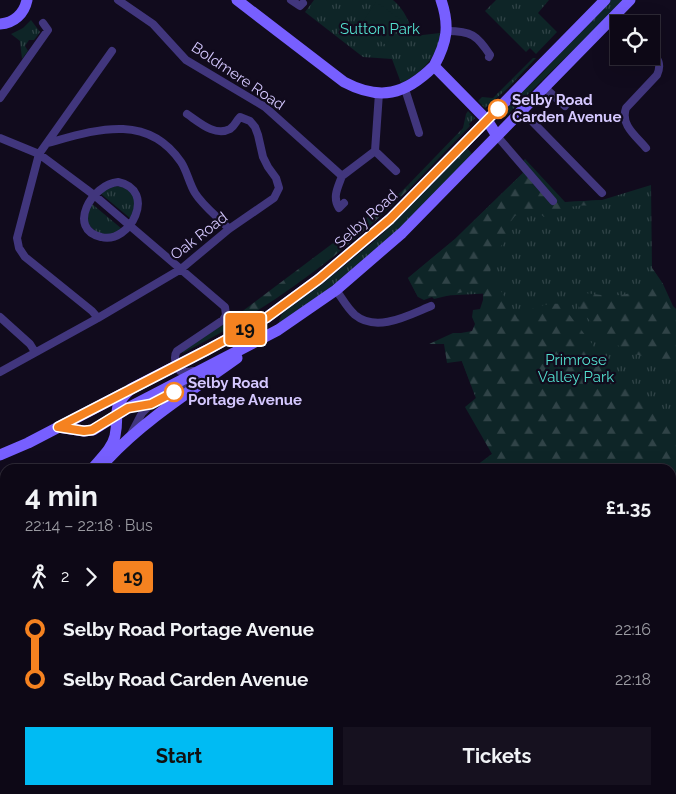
<!DOCTYPE html>
<meta charset="utf-8">
<style>
:root{--surface:#0d0816;--page:#16111f;--text:#f1f3f6;--muted:#9a9aa1;--line:#2d2935;--accent:#00bbf3}
body{margin:0;font-family:Raleway,sans-serif;background:var(--page);color:var(--text);height:100vh;display:flex;flex-direction:column;font-size:19px;white-space:nowrap}
*{box-sizing:border-box;margin:0}
p{font-size:16px;color:var(--muted)}
.icon{flex:none;width:28px;height:28px;fill:none;stroke:currentColor;stroke-width:2;stroke-linecap:round;stroke-linejoin:round}
.map{position:relative;flex:1;overflow:hidden}
.panel{position:absolute;left:0px;top:464px;width:676px;height:331px;display:flex;flex-direction:column;background:var(--surface);border-radius:15px 15px 0 0;box-shadow:0 5px 20px #0002,0 0 0 1px var(--line)}
.panel>*{flex:none}
.badge{padding:0 10px;border-radius:4px;font-size:18px;line-height:32px}
.controls{position:absolute;left:610px;top:15px;display:grid;gap:10px}
.controls a{display:grid;place-items:center;width:50px;height:50px;border-radius:0px;background:var(--surface);box-shadow:0 5px 20px #0002,0 0 0 1px var(--line);font-size:25px}
.map>.badge{position:absolute;translate:-50% -50%;box-shadow:0 0 0 2px #fff}
.legs{display:flex;align-items:center;gap:8px;height:55px;padding:0 25px;font-size:16px}
.legs p{margin-inline-start:auto}
.summary{display:flex;align-items:center;justify-content:space-between;height:85px;padding:0 25px}
h1{font-size:28px;font-weight:700;line-height:38px}
.button{display:flex;gap:10px;margin-top:auto;padding:10px 25px}
.button a{flex:1;height:58px;border-radius:0px;background:var(--accent);color:#111;font-size:20px;font-weight:700;line-height:58px;text-align:center}
.button a+a{background:var(--page);color:var(--text)}
ul{padding:0 25px;list-style:none}
li{display:flex;align-items:center;gap:18px;height:50px;font-size:19px}
li i{display:grid;place-items:center;width:8px;height:100%;margin:0 6px;background:currentColor}
li i::after{content:'';width:12px;height:12px;margin:-6px;border:4px solid;border-radius:50%;background:var(--surface)}
li p{margin-inline-start:auto}
li:first-child i{background:linear-gradient(#0000 50%,currentColor 0)}
li:last-child i{background:linear-gradient(currentColor 50%,#0000 0)}
.map>svg:first-child{display:block}
</style>
<div class="map">
<svg width="676" height="794" viewBox="0 0 676 794">
<defs>
<pattern id="grass-tufts" width="24" height="20" patternUnits="userSpaceOnUse" patternTransform="scale(1.25)"><rect width="24" height="20" fill="#0e2527"/><path d="M3 7l-1-3M5 7V3M7 7l1-3M15 17l-1-3M17 17v-4M19 17l1-3" fill="none" stroke="#304347"/></pattern>
<pattern id="forest-firs" width="22" height="20" patternUnits="userSpaceOnUse" patternTransform="scale(1.25)"><rect width="22" height="20" fill="#0e2527"/><path d="M5 1l3.5 6h-7zM16 11l3.5 6h-7z" fill="#304347"/></pattern>
</defs>
<rect width="100%" height="100%" fill="#110b1d"/>
<path fill="url(#grass-tufts)" d="M314,0H393C405,10 409,22 414,36L440,33C439,56 421,74 401,83L392,59L363,57L305,12Z
M496,0H549L538,13L557,32L536,54L530,48L526,52L485,11Z
M611,0H624L505,117L498,119L511,103L543,72L571,41Z
M31,20L40,32L34,40H29L25,46L28,51L22,59L20,41L11,34L23,28Z
M533,58H536L508,88L485,108L478,101L482,97L493,98Z
M468,111L475,118L469,124L470,126L410,188L408,185L463,128L466,114Z
M467,148L473,155L409,220L323,294L280,323L279,321L283,311L318,287L378,238Z
M523,173L550,203L602,200L651,185L652,268L663,284L673,306L676,309V794H377L371,790H671V469H472L496,451L458,351L500,300L495,293L418,297L408,278L455,239Z
M110,186C135,186 139,198 131,219L100,193Z
M91,203L122,229L106,236C90,230 81,221 91,203Z"/>
<path fill="url(#forest-firs)" d="M525,159L565,202L602,200L600,206C583,205 562,204 550,217H544L538,212L532,209L515,216L509,224V236L493,256L490,273L518,319L523,318C529,306 549,303 561,304L618,377L640,402L676,430V546L671,547V469H472L492,454L465,407L482,393L478,385H471L462,361L447,363L444,344H429L453,333H461L472,331L475,324L472,317L473,310L480,309L483,300V292L467,291L434,299L432,297L424,300L418,297L408,278L455,239L523,173L518,166Z
M408,185L410,188C342,256 269,309 183,353L182,351L232,319L401,192Z
M652,268L663,284V294H667L668,303L676,309V373L668,372L642,356L630,353L625,349L609,341L582,312L575,299L579,292C600,295 626,301 643,285C647,281 649,273 652,268Z"/>
<path fill="#0e2527" d="M376,2L403,21L386,45L360,26Z"/>
<g fill="none" stroke-linecap="round" stroke-linejoin="round">
<path stroke="#41367d" stroke-width="8" d="M118,0L153,24L186,60L265,107L342,176L375,151
M291,0L300,6L303,3
M617,13L627,24
M447,31C471,31 477,35 490,55L489,57
M544,87L565,106
M405,89L419,133
M379,93L375,151L396,171
M0,98L48,30L43,23
M521,110L602,193
M497,136L553,201
M0,138L39,154L94,195L225,307L226,315L223,320L177,351C173,357 176,365 180,371L189,372L193,371
M48,143C95,130 147,112 181,162C187,171 189,183 195,193C203,206 218,217 229,229
M646,148C636,136 620,125 626,108L657,75C662,64 658,59 651,51
M342,176C338,187 332,197 339,208L344,203
M118,182C158,190 130,245 101,237C66,229 92,184 118,182Z
M336,290C342,298 347,308 355,315C377,333 409,315 431,306
M0,317L30,344L35,352
M98,318L92,311L25,257L19,248L17,238L39,154L112,51
M0,372L98,318L181,269L229,229L274,198L279,188L276,178L268,167L263,157L258,135L255,127L250,121L240,117C236,121 235,126 230,129C215,137 199,122 187,114
M131,434L142,413L154,401L178,390L210,372
M0,663L5,662
M5,685L4,731L5,737
M164,794L168,790
M229,794L230,790"/>
<path stroke="#775fff" stroke-width="11" d="M237,0L344,82C380,101 405,95 434,66
M441,0C450,26 447,42 434,66L487,120L497,136
M0,24C14,23 24,14 27,0
M58,427L84,431L93,430L128,408L278,330L336,290L402,233L630,0
M0,455L28,443L124,393
M108,459C144,420 194,389 237,358
M92,469C100,459 112,449 115,436C120,413 110,408 131,389L207,350L266,318L319,279L390,219L605,0
M0,570L5,574
M73,790L74,794
M111,790L115,794"/>
</g>
<g fill="none" stroke-linecap="round" stroke-linejoin="round">
<g stroke="#fff" stroke-width="11">
<path id="line-1" d="M174,392L151,404L128,408L92,430L84,431L58,427L207,350L266,318L319,279L390,219L498,109"/>
</g>
<use href="#line-1" stroke="#f58220" stroke-width="8"/>
</g>
<g fill="#fff" stroke="#f58220" stroke-width="2.5">
<circle cx="498" cy="109" r="9"/>
<circle cx="174" cy="392" r="9"/>
</g>
<g text-anchor="middle" stroke-width="4.5" stroke-linejoin="round" paint-order="stroke">
<g font-size="15" fill="#53dfce" stroke="#110b1d">
<text x="380" y="34">Sutton Park</text>
<text x="576" y="365">Primrose<tspan x="576" dy="17">Valley Park</tspan></text>
</g>
<g font-size="15" fill="#d5c8ff" stroke="#110b1d">
<text transform="translate(238 76) rotate(34)" y="5">Boldmere Road</text>
<text transform="translate(366 219) rotate(-42)" y="5">Selby Road</text>
<text transform="translate(199 236) rotate(-38)" y="5">Oak Road</text>
</g>
<g font-size="15" font-weight="bold" fill="#d5c8ff" stroke="#110b1d" text-anchor="start">
<text x="512" y="105">Selby Road<tspan x="512" dy="17">Carden Avenue</tspan></text>
<text x="188" y="388">Selby Road<tspan x="188" dy="17">Portage Avenue</tspan></text>
</g>
</g>
</svg>
<div class="controls">
<a><svg class="icon" aria-label="locate" viewBox="0 0 24 24"><circle cx="12" cy="12" r="6"/><path d="M12 2v4M12 18v4M2 12h4M18 12h4"/></svg></a>
</div>
<b class="badge" style="left:245px;top:329px;background:#f58220;color:#111">19</b>
<section class="panel">
<div class="summary"><div><h1>4 min</h1><p>22:14 – 22:18 · Bus</p></div><b>£1.35</b></div>
<div class="legs"><svg class="icon" aria-label="walk" viewBox="0 0 24 24"><circle cx="13" cy="4" r="2"/><path d="M13 8l-2 6 4 7M11 14l-3 7M7 12l3-4h3l4 4"/></svg>2<svg class="icon" aria-label="forward" viewBox="0 0 24 24"><path d="M9 5l7 7-7 7"/></svg><b class="badge" style="background:#f58220;color:#111">19</b></div>
<ul>
<li><i style="color:#f58220"></i><b>Selby Road Portage Avenue</b><p>22:16</p></li>
<li><i style="color:#f58220"></i><b>Selby Road Carden Avenue</b><p>22:18</p></li>
</ul>
<div class="button"><a>Start</a><a>Tickets</a></div>
</section>
</div>
